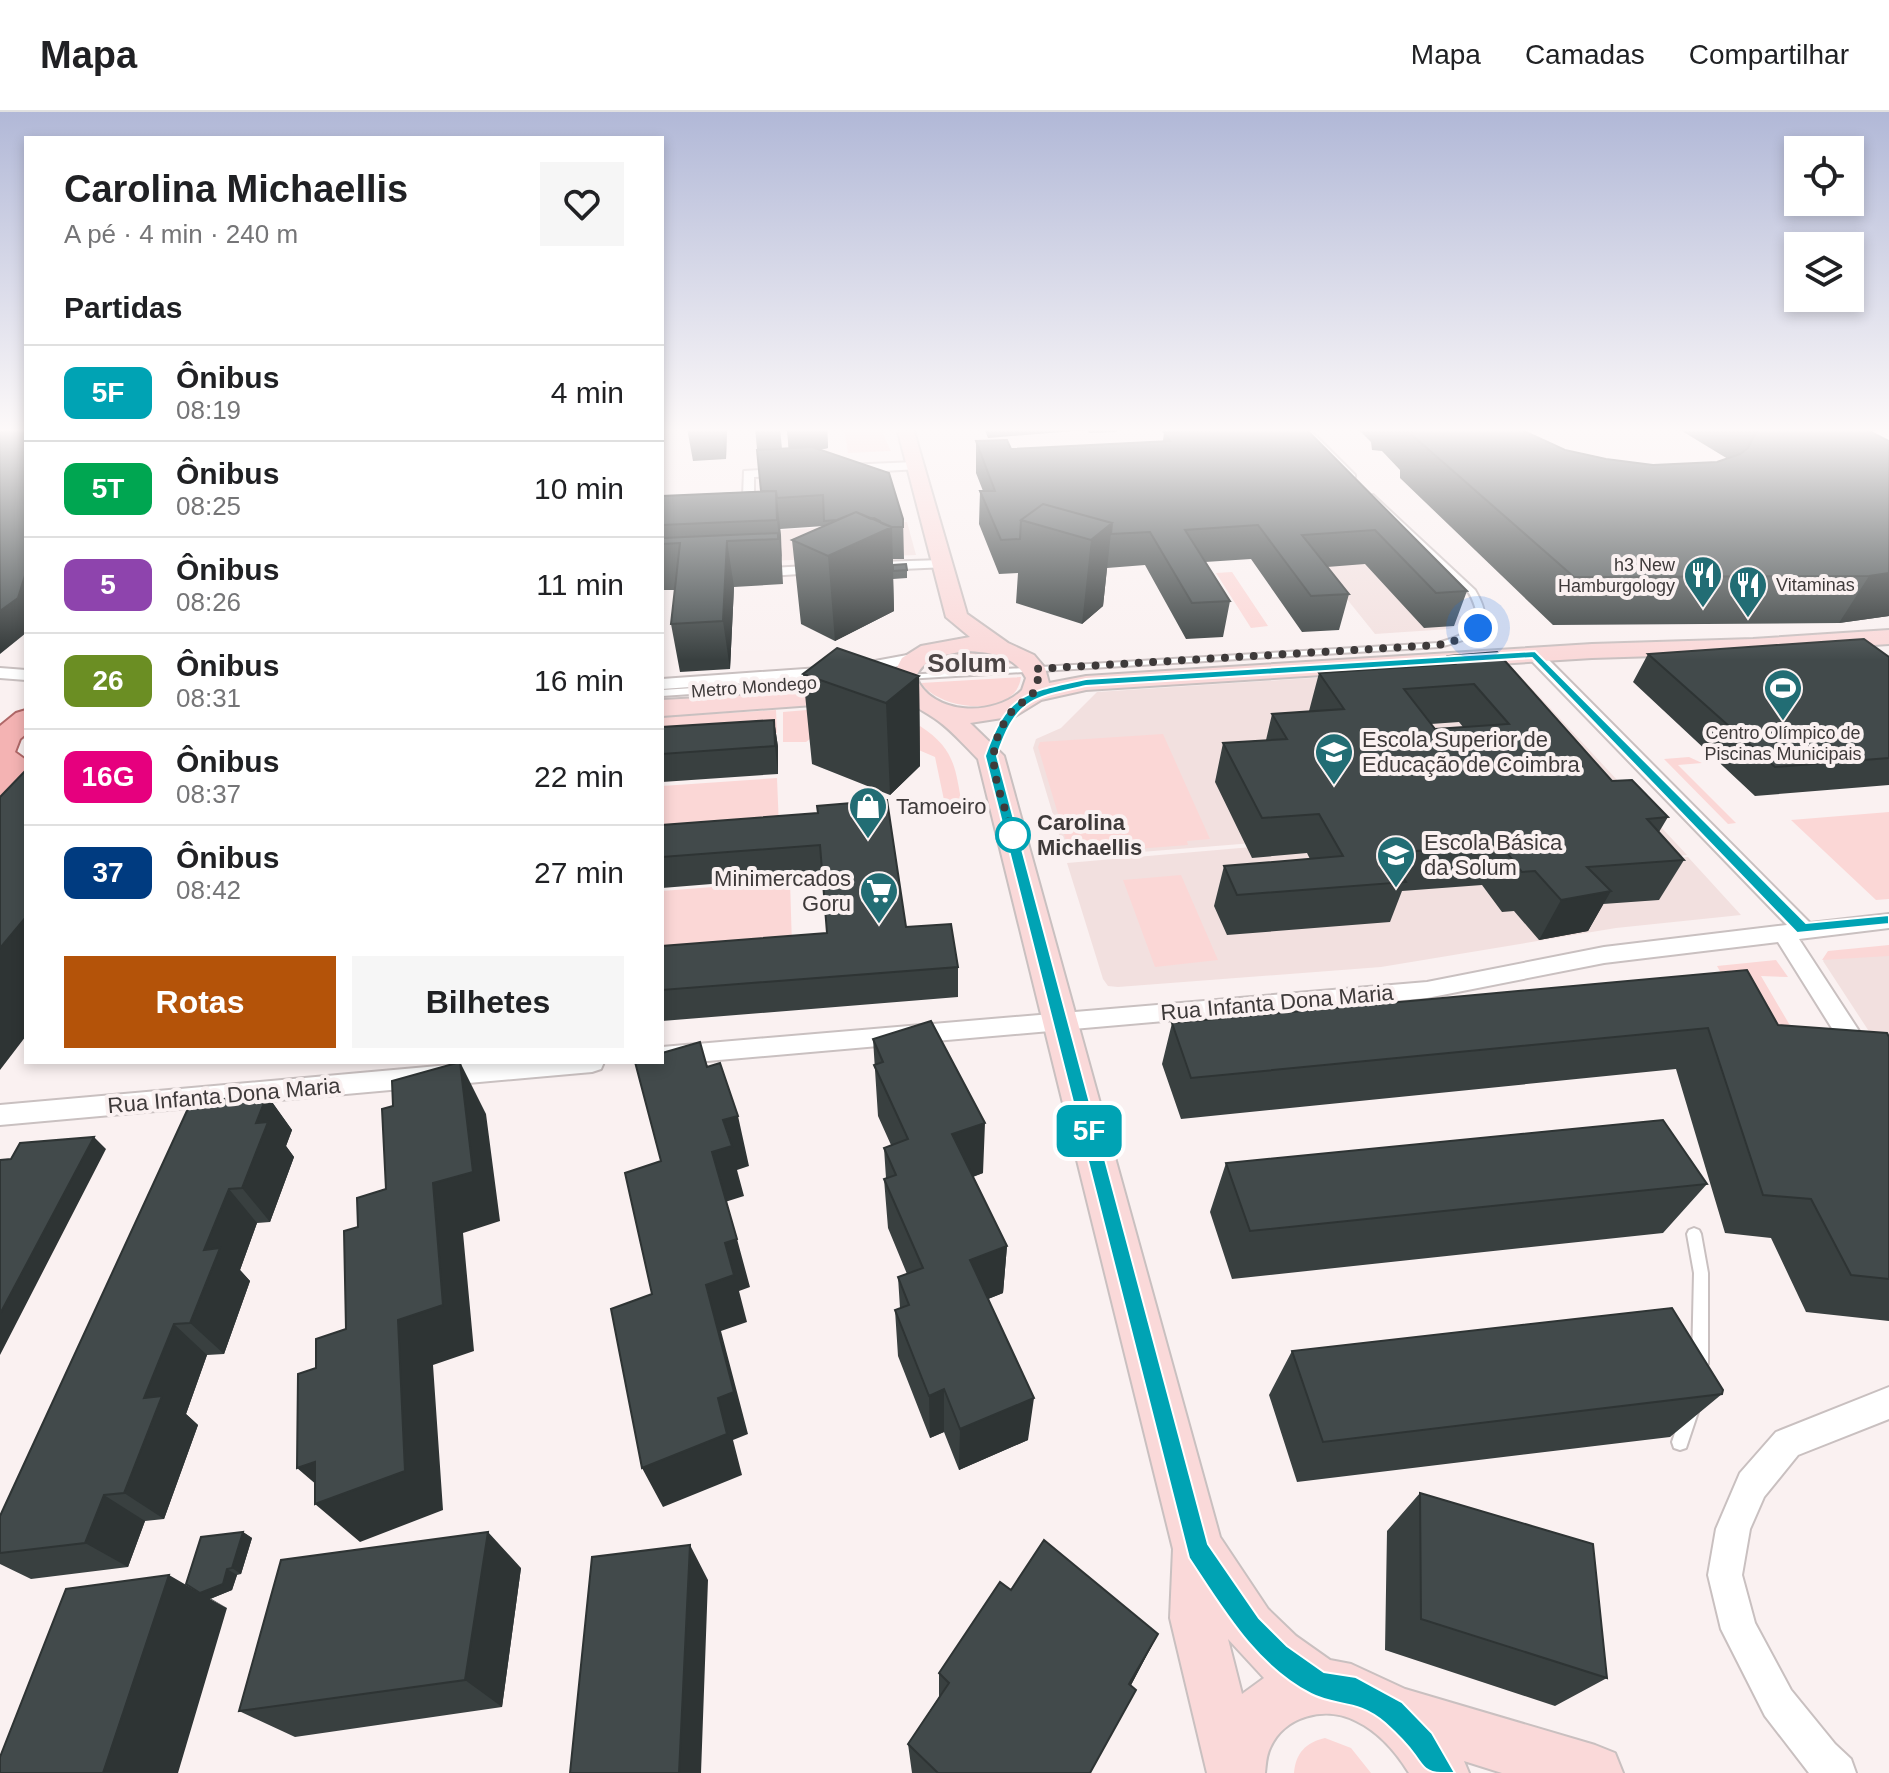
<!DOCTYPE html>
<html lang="pt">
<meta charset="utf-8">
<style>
:root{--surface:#fff;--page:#f6f6f6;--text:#202124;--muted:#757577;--line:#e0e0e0;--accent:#b45309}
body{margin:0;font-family:Helvetica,sans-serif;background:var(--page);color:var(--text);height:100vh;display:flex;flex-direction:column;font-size:30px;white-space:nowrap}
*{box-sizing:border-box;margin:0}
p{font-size:26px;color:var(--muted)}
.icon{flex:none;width:44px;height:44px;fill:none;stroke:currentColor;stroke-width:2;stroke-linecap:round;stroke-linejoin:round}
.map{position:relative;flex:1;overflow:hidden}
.drawer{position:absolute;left:24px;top:24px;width:640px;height:928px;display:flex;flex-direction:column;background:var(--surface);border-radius:0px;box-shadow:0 4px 12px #0003}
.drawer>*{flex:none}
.badge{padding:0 16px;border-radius:12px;font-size:28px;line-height:52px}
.buttons{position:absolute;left:1784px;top:24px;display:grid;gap:16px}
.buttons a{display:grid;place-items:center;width:80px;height:80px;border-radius:0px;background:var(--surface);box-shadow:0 4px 12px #0003;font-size:40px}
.you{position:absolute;width:40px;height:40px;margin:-20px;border:6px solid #fff;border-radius:50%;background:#1a73e8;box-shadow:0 0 0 12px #1a73e833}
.map>.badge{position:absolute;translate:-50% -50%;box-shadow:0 0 0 4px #fff}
h2{padding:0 40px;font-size:30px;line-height:72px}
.round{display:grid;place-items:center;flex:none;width:84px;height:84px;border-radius:0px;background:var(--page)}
.summary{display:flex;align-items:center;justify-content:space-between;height:136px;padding:0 40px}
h1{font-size:38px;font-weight:700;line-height:60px}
.action{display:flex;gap:16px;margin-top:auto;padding:16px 40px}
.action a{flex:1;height:92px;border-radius:0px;background:var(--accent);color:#fff;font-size:32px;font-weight:700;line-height:92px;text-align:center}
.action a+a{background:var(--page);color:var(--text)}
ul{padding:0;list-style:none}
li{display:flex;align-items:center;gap:24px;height:96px;padding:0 40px;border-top:2px solid var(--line)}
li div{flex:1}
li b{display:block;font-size:30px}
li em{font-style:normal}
li .badge{min-width:88px;font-weight:700;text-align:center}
header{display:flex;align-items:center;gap:48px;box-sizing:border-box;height:112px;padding:0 40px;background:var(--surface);border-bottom:2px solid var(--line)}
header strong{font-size:38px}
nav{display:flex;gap:44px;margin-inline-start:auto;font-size:28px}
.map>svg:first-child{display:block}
</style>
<header>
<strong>Mapa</strong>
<nav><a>Mapa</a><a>Camadas</a><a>Compartilhar</a></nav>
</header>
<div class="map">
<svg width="1889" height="1661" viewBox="0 0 1889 1661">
<rect width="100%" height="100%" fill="#faf1f1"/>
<path fill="#f2e0df" d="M1307,337L1409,450L1465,509L1449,517L1375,522L1322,456Z
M907,410L916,443L767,449V419Z
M1510,553L1687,743L1669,745L1489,712L1066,746L1033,636L1036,627L1061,616L1097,580Z
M1485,715L1668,747L1688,745L1741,803L1616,816L1381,855L1118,875L1108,874L1103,867L1067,751Z
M1889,834V950L1823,849L1829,840Z"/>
<path fill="#fbd7d6" d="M844,316L881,318L891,339L848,341Z
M1232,460L1268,514L1251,516L1216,461Z
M965,540L995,543L1012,552L925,558L938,547Z
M1021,565C1016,607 940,599 921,571Z
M854,594L806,630H783V600Z
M776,598L777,621L662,628V605Z
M920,614C955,637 955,655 962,693L944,688L935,645L900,630Z
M1163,622L1210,727L1187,729L1188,733L1070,742L1038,635L1040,630Z
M1689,645L1702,651L1678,653L1736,711L1728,712L1664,647Z
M777,666L779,715L662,724V674Z
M1889,700V787L1876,788L1791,708Z
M1181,763L1218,848L1155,855L1123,768Z
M790,769L792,834L662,845V779Z
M1889,833V844L1822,848L1828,839Z
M1776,848L1788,865L1761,864L1795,922L1753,918L1717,854Z
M1325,1626L1351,1636L1371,1661H1294C1296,1641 1305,1631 1325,1626Z"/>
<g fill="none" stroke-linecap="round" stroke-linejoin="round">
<g stroke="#c9c0c0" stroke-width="4">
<path id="service" d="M1302,316H1308L1355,363V365H1351Z
M1373,383L1475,478C1499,518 1474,526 1439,535L906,567L902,565L906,563L1438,531C1468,522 1488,515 1469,481L1371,386L1370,385Z
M817,568L821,571L820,573L662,584V578Z
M1694,1116L1699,1118L1701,1122L1708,1161V1252L1705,1257L1700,1259L1695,1257L1692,1252L1694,1161L1687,1122L1689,1118Z
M1690,1292L1696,1294L1698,1300L1686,1336L1680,1338L1674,1336L1672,1330L1684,1294Z"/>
</g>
<g stroke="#c9c0c0" stroke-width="4">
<path id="minor" d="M915,350L921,354L919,357L846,361L840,357L846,353Z
M788,356L792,357V363L754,365V408L742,411L744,359Z
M942,448L947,449V455L879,458L872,454L879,450Z
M824,453L829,454V460L755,465L748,461L755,457Z
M1535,538L1541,540L1810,811L1889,802V816L1799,827L1889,965V996L1880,993L1778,830L1604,851L1427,886L662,953L653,950H662V935L1427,870L1604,835L1787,813L1529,546L1527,543Z
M918,541L926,546L924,549L848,564L662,577V567L848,554Z
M0,556L26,558V568L0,566Z
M483,950H604L601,957L592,960L0,1013V993Z
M1889,1275V1307L1798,1343L1764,1385L1750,1417L1742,1463L1755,1511L1791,1578L1835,1632L1851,1647L1856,1661H1809L1765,1604L1721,1517L1708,1463L1716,1417L1740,1361L1776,1320Z"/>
</g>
<g stroke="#c9c0c0" stroke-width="4">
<path id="secondary" d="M897,316H913L967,502L1008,531L1034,543L1045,556L1049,571L1086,564L1592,532L1753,527L1889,518V532L1753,541L1592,546L1086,578L1041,588L1015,604L970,611L1004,644L1220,1425L1268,1497L1296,1524L1330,1548L1351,1552L1405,1577L1595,1633L1615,1641L1623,1661H1502L1464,1649L1469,1661H1409C1396,1640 1379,1620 1356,1609C1325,1593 1284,1604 1270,1636C1266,1644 1266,1653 1265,1661H1207L1170,1506L1173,1437L978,647C964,633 948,614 931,604C912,592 901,588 892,565L902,546L921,534L970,525L946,505ZM964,539C988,540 1014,542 1026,566L1022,578C995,605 932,604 916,565C924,545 945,543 964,539ZM1228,1527L1264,1566L1242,1582Z
M846,578L855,580L858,585L855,590L662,604V588Z"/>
</g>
<g stroke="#b06868" stroke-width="4">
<path id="primary" d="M26,598V622L20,627L15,640L26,648V667L21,666L11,691L0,694V614L16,601Z"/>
</g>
<use href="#service" fill="#fff" fill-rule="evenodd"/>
<use href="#minor" fill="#fff" fill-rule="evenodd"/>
<use href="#secondary" fill="#fad9d9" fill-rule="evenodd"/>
<use href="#primary" fill="#f4b3b3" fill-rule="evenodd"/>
</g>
<path fill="#394040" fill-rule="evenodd" d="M687,316H727L726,347L693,349Z
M755,316H780L782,337H789L787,316H827L828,336L819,338L903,407L904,447H893V453L907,458V466L893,467L894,499L835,529L801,512L792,428L824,414L780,417L783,472L734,475L730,557L680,560L671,512L675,478H662V384L761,379Z
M984,316H1117V320L1089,321L1087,318L988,326Z
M1210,316H1305L1467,479L1454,514L1424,516L1365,452L1327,455L1349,482L1339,518L1302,520L1251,447L1205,450L1230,489L1223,525L1186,527L1145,453L1107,456L1103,494L1082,512L1016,491L1018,461L999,462L979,412L980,379H983L976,361V329L1011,337L1163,329L1164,320L1209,318Z
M1357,316H1517L1565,338L1606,347L1653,353L1717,350L1728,347L1677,316H1872L1874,317L1872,320L1889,504L1839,511L1553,513L1400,366V358L1382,339L1372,338L1371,330Z
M1648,542L1889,545V673L1755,684L1633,570Z
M1448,544L1612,669L1668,705L1659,720L1684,748L1659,788L1603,792L1588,819L1539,828L1514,799L1502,800L1482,773L1402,779L1390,810L1227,823L1214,794L1224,754L1310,747L1307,741L1252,746L1215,670L1223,631L1266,628L1272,602L1309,599L1319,561L1445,552ZM1459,610L1463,615L1435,617L1431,612Z
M803,562L919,564L920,654L890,683L812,652Z
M774,608L778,635V662L662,670V615Z
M818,701L906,815L958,855V885L662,909V834L827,821L823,763L662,776V713Z
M1172,911L1778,913L1889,925V1209L1806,1200L1771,1126L1725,1121L1676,957L1181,1007L1162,952Z
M873,927L983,1061L973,1065L1007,1134L1003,1181L988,1187L1028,1328L959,1358L944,1320L930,1326L898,1244L895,1198L900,1196L898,1165L907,1162L888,1116L884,1067L886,1066L884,1036L891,1033L878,1004Z
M267,983L292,1018L286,1034L294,1045L270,1110L257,1111L240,1158L250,1169L224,1242L207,1243L186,1302L198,1313L164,1407L145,1409L128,1455L31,1467L0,1452V1404Z
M1226,1051L1707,1072L1663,1121L1232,1167L1210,1100Z
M1292,1239L1722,1282L1670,1325L1297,1370L1269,1283Z
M1420,1381L1607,1566L1555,1594L1385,1538L1387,1419Z
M243,1420L252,1426L241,1462L237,1463L232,1478L210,1487L227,1496L186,1472Z
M521,1456L502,1595L295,1625L239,1599Z
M1011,1478L1158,1522L1131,1573L1090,1661H912L908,1632L939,1585V1561Z"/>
<path fill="#2e3434" d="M721,316H727L726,347Z
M787,316H827L828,336L789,343Z
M776,379L781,423L782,452L777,408Z
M1112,411L1103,494L1082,512L1091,428Z
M892,415L894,499L835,529L828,444Z
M727,429L734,475L730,557L723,509Z
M26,460V521L0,542V499Z
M1889,461V504L1839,511L1869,464Z
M919,564L920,654L890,683L886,591Z
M774,608L778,635V662L775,634Z
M1611,779L1588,819L1539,828L1561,788Z
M26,805V924L0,958V836Z
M460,950L486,1002L500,1109L463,1121L474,1239L433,1253L443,1398L360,1430L315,1392L332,1386L297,1356L398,1208L433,1071Z
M267,983L292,1018L286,1034L294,1045L270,1110L242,1076L256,1011Z
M738,1004L749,1054L737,1058L744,1084L725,1090L712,1040L723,1008Z
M985,1011L983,1061L951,1072L952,1022Z
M94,1025L106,1037L0,1243V1202Z
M229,1077L257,1111L240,1158L250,1169L224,1242L190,1211L204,1138Z
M737,1127L750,1175L739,1179L747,1210L721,1219L748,1322L733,1328L742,1363L663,1395L642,1356L718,1286L706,1173L725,1131Z
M1007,1134L1003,1181L968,1195L970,1148Z
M174,1212L207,1243L186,1302L198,1313L164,1407L124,1381L144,1286Z
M944,1277V1320L930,1326L929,1284Z
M1034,1286L1028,1328L959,1358L960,1317Z
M104,1383L145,1409L128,1455L85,1431Z
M243,1420L252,1426L241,1462L232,1456Z
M488,1420L521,1456L502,1595L465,1568Z
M690,1433L708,1468L701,1661H679Z
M227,1457L237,1463L232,1478L210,1487L227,1496L178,1661H103L169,1463L200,1481Z
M1158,1522L1130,1575L1129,1572Z"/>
<path fill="#424a4b" stroke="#2e3434" stroke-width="2" fill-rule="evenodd" d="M1213,316H1305L1467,479L1436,481L1375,418L1302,423L1349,482L1311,484L1258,413L1185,418L1230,489L1192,491L1150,420L1111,422L1112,411L1043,392L1021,408L1020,427L1001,428L980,379H995L976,329L1007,328L1011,337L1170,329L1164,320L1215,318Z
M1413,316H1517L1565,338L1606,347L1653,353L1717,350L1740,342L1748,336L1758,316H1872L1874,317H1865L1889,329V461L1869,464L1574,465L1412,323Z
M26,317V460L18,486L0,499V320Z
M812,335L889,361L903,407V415H891L881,411L880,409L874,406L871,407L856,400L837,408L824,409L823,383L777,386L776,379H761L757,338Z
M776,379L777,408L662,413V384Z
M1043,392L1112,411L1091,428L1021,408Z
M856,400L892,415L828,444L792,428Z
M778,421V427L727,429L723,509L671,512L680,431L662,432V426Z
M906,452L907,458L893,459V453Z
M1864,527L1889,545V646L1775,655L1648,542Z
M837,536L919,564L886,591L803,562Z
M1497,540L1612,669L1632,668L1668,705L1647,707L1684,748L1587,755L1611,779L1561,788L1535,759L1522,760L1501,733L1388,741L1406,770L1237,783L1224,754L1343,744L1319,702L1262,706L1223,631L1287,627L1272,602L1344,597L1319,561L1455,552L1448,544ZM1474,572L1509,612L1435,617L1404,577Z
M774,608L775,634L662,642V615Z
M26,658V805L0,836V685Z
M887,688L906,815L951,812L958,855L662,878V834L827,821L820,733L662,745V713L818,701L817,694Z
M1747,858L1778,913L1887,921L1889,925V1167L1851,1163L1811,1087L1763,1083L1708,916L1191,966L1172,911Z
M931,909L985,1011L952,1022L1007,1134L970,1148L1034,1286L960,1317L944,1277L929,1284L895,1198L909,1193L898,1165L923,1156L884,1067L896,1063L884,1036L908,1027L874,953L883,950L873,927Z
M700,930L707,955L720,951L738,1004L723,1008L732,1034L712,1040L737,1127L725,1131L734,1163L706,1173L734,1280L718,1286L727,1322L642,1356L611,1197L652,1182L625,1061L661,1049L635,950H662V941Z
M460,950L473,1060L433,1071L443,1193L398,1208L405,1359L315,1392V1350L297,1356L298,1262L316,1256V1227L346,1217L344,1119L358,1115L357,1086L386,1077L382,997L393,994L392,969Z
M267,983L256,1011L268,1010L242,1076L229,1077L204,1138L220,1136L190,1211L174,1212L144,1286L162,1284L124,1381L104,1383L85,1431L0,1441V1404L191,990Z
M1663,1008L1707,1072L1250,1119L1226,1051Z
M94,1025L0,1202V1048L11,1047L20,1031Z
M1672,1196L1723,1278L1722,1282L1323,1330L1292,1239Z
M1420,1381L1593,1432L1607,1566L1421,1507Z
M243,1420L232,1456L227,1457L223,1472L200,1481L186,1472L201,1425Z
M488,1420L465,1568L239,1599L281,1448Z
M1044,1428L1158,1522L1129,1572L1136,1578L1090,1661H938L908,1632L949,1571L939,1561L1000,1470L1011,1478Z
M690,1433L679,1661H570L592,1445Z
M169,1463L103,1661H0V1645L66,1477Z"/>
<linearGradient id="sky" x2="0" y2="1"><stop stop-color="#b1b8d7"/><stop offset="0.58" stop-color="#fdf9f9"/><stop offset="1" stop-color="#fdf9f9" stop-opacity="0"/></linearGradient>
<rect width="1889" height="548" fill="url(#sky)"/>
<path fill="#00a3b4" stroke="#fff" stroke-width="2" d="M1535,539L1806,811L1889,803V812L1797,821L1532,546L1086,574C1031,586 1016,587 997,644L1208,1432L1259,1506L1287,1534L1324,1560L1356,1565L1402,1590L1432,1621L1455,1661H1441C1427,1661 1423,1655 1415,1643C1407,1632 1395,1620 1385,1611C1358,1587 1336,1595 1311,1582C1255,1553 1223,1497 1189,1446L985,644C1007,581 1025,580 1086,567Z"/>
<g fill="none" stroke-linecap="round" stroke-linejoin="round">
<path stroke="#3e3a3a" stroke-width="8" stroke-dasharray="0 14.4" d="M1013,723C1005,692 984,652 999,622C1002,614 1009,601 1015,596C1029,584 1044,579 1035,557L1439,533L1461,527L1478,516"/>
</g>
<defs>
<g id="restaurant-pin" transform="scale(2)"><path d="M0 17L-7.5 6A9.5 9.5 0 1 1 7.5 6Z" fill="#226d74" stroke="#faf1f1"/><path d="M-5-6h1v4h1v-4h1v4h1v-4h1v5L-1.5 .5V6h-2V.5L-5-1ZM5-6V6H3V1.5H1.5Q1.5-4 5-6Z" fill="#fff"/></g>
<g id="stadium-pin" transform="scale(2)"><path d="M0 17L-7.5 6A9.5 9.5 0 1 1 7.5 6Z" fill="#226d74" stroke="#faf1f1"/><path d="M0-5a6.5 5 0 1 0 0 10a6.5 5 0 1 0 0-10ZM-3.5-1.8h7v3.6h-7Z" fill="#fff"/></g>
<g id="university-pin" transform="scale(2)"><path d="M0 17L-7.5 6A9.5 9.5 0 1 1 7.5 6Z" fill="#226d74" stroke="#faf1f1"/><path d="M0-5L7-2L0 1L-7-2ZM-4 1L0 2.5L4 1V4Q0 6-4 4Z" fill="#fff"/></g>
<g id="shop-pin" transform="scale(2)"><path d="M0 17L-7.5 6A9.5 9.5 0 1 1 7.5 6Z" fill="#226d74" stroke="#faf1f1"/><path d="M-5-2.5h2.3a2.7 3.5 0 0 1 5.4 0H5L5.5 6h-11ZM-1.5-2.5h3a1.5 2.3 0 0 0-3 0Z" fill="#fff"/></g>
<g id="school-pin" transform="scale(2)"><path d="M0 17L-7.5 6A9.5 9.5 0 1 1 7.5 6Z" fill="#226d74" stroke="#faf1f1"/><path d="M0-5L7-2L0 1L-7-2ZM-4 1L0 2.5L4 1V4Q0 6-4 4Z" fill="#fff"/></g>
<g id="supermarket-pin" transform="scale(2)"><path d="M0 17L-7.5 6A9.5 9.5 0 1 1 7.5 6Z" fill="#226d74" stroke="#faf1f1"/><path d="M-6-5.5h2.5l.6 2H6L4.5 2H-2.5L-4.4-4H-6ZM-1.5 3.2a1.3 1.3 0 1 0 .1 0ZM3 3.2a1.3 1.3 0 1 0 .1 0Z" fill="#fff"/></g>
</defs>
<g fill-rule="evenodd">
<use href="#restaurant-pin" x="1703" y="463"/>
<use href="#restaurant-pin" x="1748" y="473"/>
<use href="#stadium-pin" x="1783" y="576"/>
<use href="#university-pin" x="1334" y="640"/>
<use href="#shop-pin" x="868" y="694"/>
<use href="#school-pin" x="1396" y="743"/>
<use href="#supermarket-pin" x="879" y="779"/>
</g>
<circle fill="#fff" stroke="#00a3b4" stroke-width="4" cx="1013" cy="723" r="16"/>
<g text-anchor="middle" stroke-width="8" stroke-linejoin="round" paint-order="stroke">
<g font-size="18" fill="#3e3a3a" stroke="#faf1f1" text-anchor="end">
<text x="1675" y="459">h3 New<tspan x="1675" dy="21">Hamburgology</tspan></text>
<text x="1776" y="479" text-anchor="start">Vitaminas</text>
<text x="1783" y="627" text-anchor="middle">Centro Olímpico de<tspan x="1783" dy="21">Piscinas Municipais</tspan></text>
</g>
<g font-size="18" fill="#3e3a3a" stroke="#faf1f1">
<text transform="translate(754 575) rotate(-4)" y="6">Metro Mondego</text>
</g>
<g font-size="22" fill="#3e3a3a" stroke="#faf1f1" text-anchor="start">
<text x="1362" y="635">Escola Superior de<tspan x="1362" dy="25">Educação de Coimbra</tspan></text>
<text x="896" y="702">Tamoeiro</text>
<text x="1424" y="738">Escola Básica<tspan x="1424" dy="25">da Solum</tspan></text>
<text x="851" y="774" text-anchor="end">Minimercados<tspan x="851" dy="25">Goru</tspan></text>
</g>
<g font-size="22" font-weight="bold" fill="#3e3a3a" stroke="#faf1f1" text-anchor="start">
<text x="1037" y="718">Carolina<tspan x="1037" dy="25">Michaellis</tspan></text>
</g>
<g font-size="22" fill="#3e3a3a" stroke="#faf1f1">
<text transform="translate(1277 890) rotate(-5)" y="8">Rua Infanta Dona Maria</text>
<text transform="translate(224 983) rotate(-5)" y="8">Rua Infanta Dona Maria</text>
</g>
<g font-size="26" font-weight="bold" fill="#4b4444" stroke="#faf1f1">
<text x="967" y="560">Solum</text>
</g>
</g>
</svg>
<div class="buttons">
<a><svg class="icon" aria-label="locate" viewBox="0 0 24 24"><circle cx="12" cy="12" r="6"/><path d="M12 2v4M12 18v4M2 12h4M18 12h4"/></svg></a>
<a><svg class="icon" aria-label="layers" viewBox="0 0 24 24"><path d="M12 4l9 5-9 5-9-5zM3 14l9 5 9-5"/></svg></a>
</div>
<div class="you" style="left:1478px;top:516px"></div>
<b class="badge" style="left:1089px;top:1019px;background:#00a3b4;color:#fff">5F</b>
<section class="drawer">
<div class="summary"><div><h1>Carolina Michaellis</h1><p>A pé · 4 min · 240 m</p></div><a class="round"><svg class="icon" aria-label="heart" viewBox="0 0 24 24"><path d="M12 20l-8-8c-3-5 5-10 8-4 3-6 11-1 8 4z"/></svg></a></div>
<h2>Partidas</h2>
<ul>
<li><span class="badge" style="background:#00a3b4;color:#fff">5F</span><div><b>Ônibus</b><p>08:19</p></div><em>4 min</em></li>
<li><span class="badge" style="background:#00a651;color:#fff">5T</span><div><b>Ônibus</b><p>08:25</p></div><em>10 min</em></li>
<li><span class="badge" style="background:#8e44ad;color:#fff">5</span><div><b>Ônibus</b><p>08:26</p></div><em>11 min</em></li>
<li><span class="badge" style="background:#6b8e23;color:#fff">26</span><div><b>Ônibus</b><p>08:31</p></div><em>16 min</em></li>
<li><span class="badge" style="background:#e6007e;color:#fff">16G</span><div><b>Ônibus</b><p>08:37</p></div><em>22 min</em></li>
<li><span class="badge" style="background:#003b80;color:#fff">37</span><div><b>Ônibus</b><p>08:42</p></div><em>27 min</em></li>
</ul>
<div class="action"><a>Rotas</a><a>Bilhetes</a></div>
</section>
</div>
